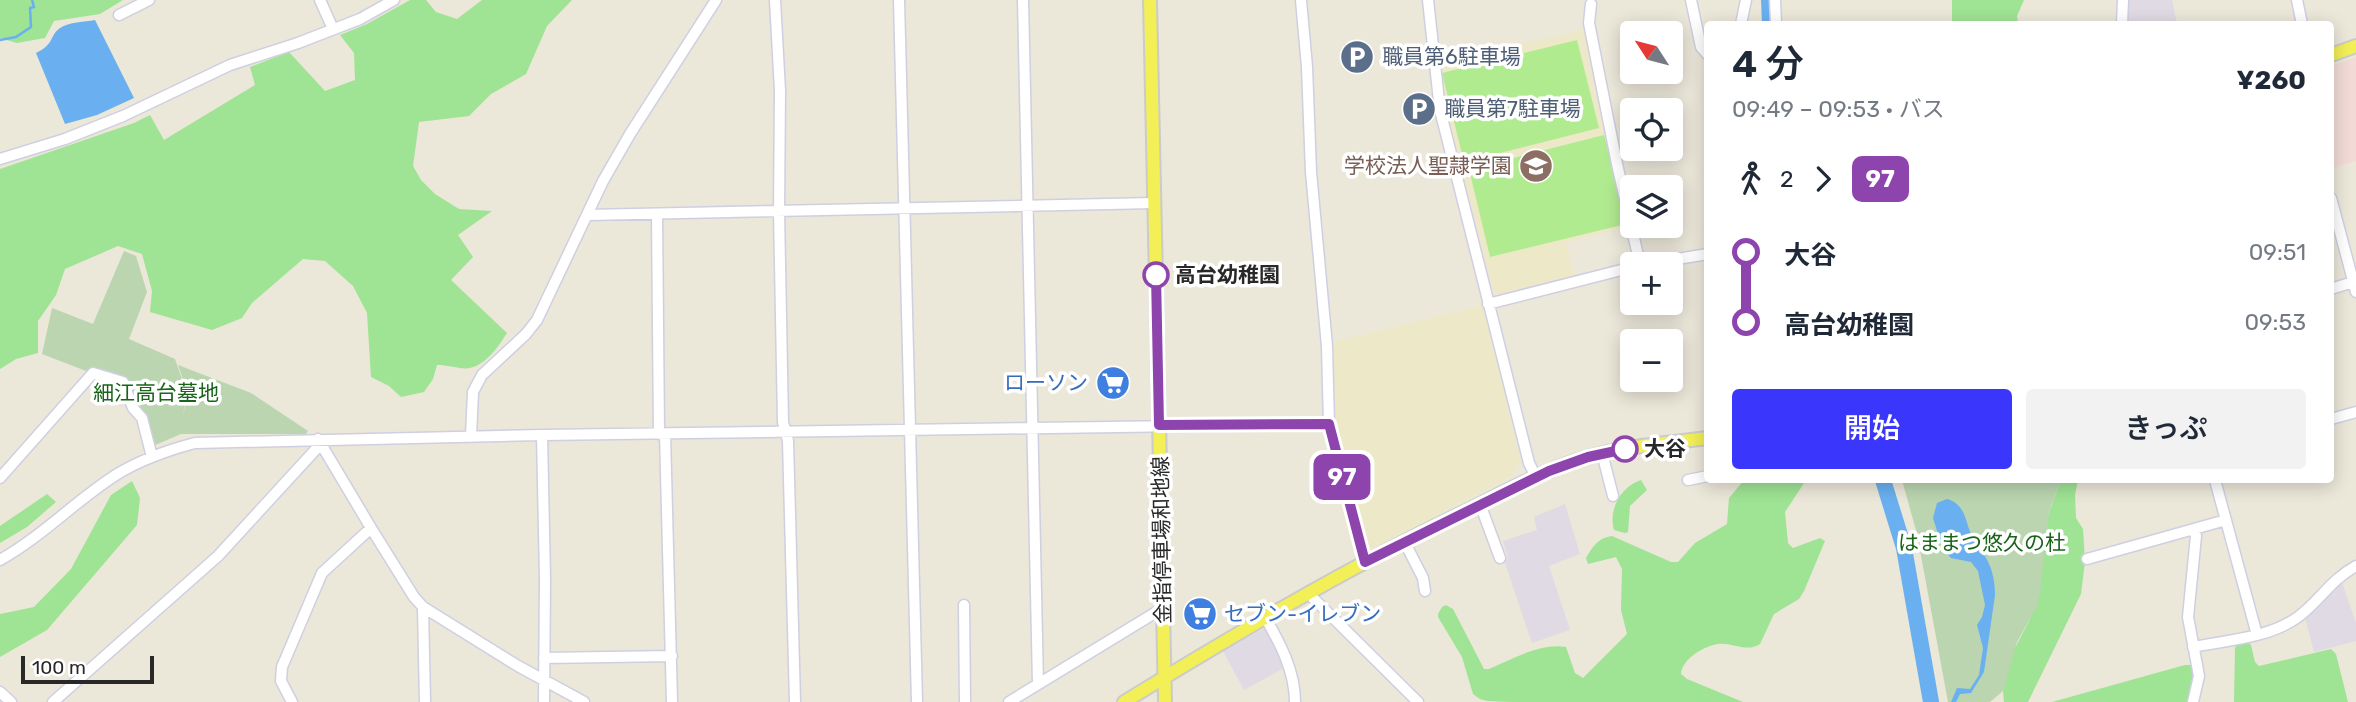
<!DOCTYPE html>
<html lang="ja">
<meta charset="utf-8">
<style>
:root{--surface:#fff;--page:#f2f2f3;--text:#1f2937;--muted:#747a83;--accent:#3b36fc}
body{margin:0;font-family:Rubik,"Noto Sans JP",sans-serif;background:var(--page);color:var(--text);height:100vh;display:flex;flex-direction:column;font-size:26px;white-space:nowrap}
*{box-sizing:border-box;margin:0}
p{font-size:23px;color:var(--muted)}
.icon{flex:none;width:38px;height:38px;fill:none;stroke:currentColor;stroke-width:2;stroke-linecap:round;stroke-linejoin:round}
.map{position:relative;flex:1;overflow:hidden}
.drawer{position:absolute;left:1704px;top:21px;width:630px;height:462px;display:flex;flex-direction:column;background:var(--surface);border-radius:7px;box-shadow:0 4px 18px #0003}
.drawer>*{flex:none}
.badge{padding:0 14px;border-radius:10px;font-size:24px;line-height:46px}
.needle{width:46px;rotate:306deg}
.controls{position:absolute;left:1620px;top:21px;display:grid;gap:14px}
.controls a{display:grid;place-items:center;width:63px;height:63px;border-radius:7px;background:var(--surface);box-shadow:0 4px 18px #0003;font-size:35px}
.scale{position:absolute;left:21px;bottom:18px;width:133px;box-sizing:border-box;padding-left:7px;border:4px solid #282828;border-top:0;font-size:19px;line-height:24px;white-space:nowrap;color:#282828;-webkit-text-stroke:5px #fff;paint-order:stroke}
.map>.badge{position:absolute;translate:-50% -50%;box-shadow:0 0 0 4px #fff}
.legs{display:flex;align-items:center;gap:10px;height:77px;padding:0 28px;font-size:23px}
.legs p{margin-inline-start:auto}
.overview{display:flex;align-items:center;justify-content:space-between;height:119px;padding:0 28px}
h1{font-size:38px;font-weight:600;line-height:52px}
.primary-button{display:flex;gap:14px;margin-top:auto;padding:14px 28px}
.primary-button a{flex:1;height:80px;border-radius:7px;background:var(--accent);color:#fff;font-size:28px;font-weight:600;line-height:80px;text-align:center}
.primary-button a+a{background:var(--page);color:var(--text)}
ul{padding:0 28px;list-style:none}
li{display:flex;align-items:center;gap:24px;height:70px;font-size:26px}
li i{display:grid;place-items:center;width:10px;height:100%;margin:0 9px;background:currentColor}
li i::after{content:'';width:18px;height:18px;margin:-9px;border:5px solid;border-radius:50%;background:var(--surface)}
li p{margin-inline-start:auto}
li:first-child i{background:linear-gradient(#0000 50%,currentColor 0)}
li:last-child i{background:linear-gradient(currentColor 50%,#0000 0)}
.map>svg:first-child{display:block}
</style>
<div class="map">
<svg width="2356" height="702" viewBox="0 0 2356 702">
<rect width="100%" height="100%" fill="#ebe7d9"/>
<path fill="#dfdae3" d="M2127,0H2172L2177,24H2126Z
M1565,504L1580,554L1549,566L1570,630L1532,643L1504,560L1508,558L1503,541L1537,530L1534,517Z
M2341,580L2356,623V641L2314,652L2305,617Z
M1267,627L1286,667L1244,690L1223,651Z"/>
<path fill="#ede9c8" d="M1586,29L1623,228L1566,242L1574,276L1495,298L1444,104L1439,64Z
M1483,305L1521,461L1512,476L1364,553L1332,423L1329,343Z"/>
<path fill="#f2dbd6" d="M2356,57V161L2332,168L2331,66Z"/>
<path fill="#9fe394" d="M0,0H123L100,14L54,21L45,38L17,43L0,38Z
M410,0H426L436,12L457,19L482,0H572L547,26L526,74L491,94L469,116L419,122L413,166L421,180L435,194L459,209L492,211L458,235L473,257L451,280L507,333C497,349 481,372 460,368C452,367 446,365 437,365L433,379L424,392L401,397L389,386L371,377L367,313L353,286L325,261L303,259L252,303L242,318L212,330L150,312L152,291L142,254L118,246L65,269L56,295L38,321V353L16,359L0,369V169L134,123L150,115L164,140L255,85L250,67L289,52L325,91L355,80L354,53L340,35L367,24Z
M1952,0H2024L2017,16L2018,24H1952Z
M1641,480L1647,490L1630,506L1628,532L1625,533L1614,530C1608,510 1621,486 1641,480Z
M1744,480H1806L1785,512L1788,543L1793,548L1820,538L1825,541L1804,591L1799,599L1774,614L1760,644C1746,653 1733,642 1717,644C1703,647 1682,659 1681,674L1687,679L1743,702H1512L1487,701L1480,699L1473,694L1462,657L1438,617V614L1442,607L1446,605L1453,609L1484,669H1489C1513,659 1540,643 1566,647L1575,673L1583,678L1627,634L1621,610L1622,569L1616,557L1588,564L1586,558C1593,546 1598,538 1612,536L1671,562H1678L1695,543L1727,524L1729,498Z
M2061,480H2078L2075,495L2076,518L2083,529L2085,562L2081,594L2028,702H2004L2003,691L2012,654L2030,619L2049,512Z
M132,481L140,498L137,525L47,630L0,657V614L34,607L71,569L111,495Z
M47,494L56,502L27,527L0,543V526Z
M2246,641L2251,645L2255,662L2259,666L2331,649L2336,654L2348,702H2234L2235,648L2237,644Z
M2185,665H2191L2194,670L2190,702H2052Z"/>
<path fill="#bad5b0" d="M124,251L136,256L147,292L129,339L175,359L186,391L183,418L187,391L178,365L251,393L308,431L306,434H181L146,449L140,417L125,386L42,354L52,308L93,324Z
M1902,480H2061L2049,511L2040,594L2036,608L2017,642L2003,691L1990,702H1948L1917,534Z"/>
<path fill="#b1eb90" d="M1577,40L1599,128L1464,162L1442,73Z
M1604,135L1626,224L1490,257L1469,169Z"/>
<path fill="#6ab0f0" d="M95,20L134,98L97,115L65,124L36,53C55,44 49,36 60,28C69,22 85,22 95,20Z
M1947,499C1965,504 1965,520 1971,534C1974,541 1979,546 1983,553C1992,566 1995,580 1995,595L1984,672L1971,693L1960,694L1956,702H1951L1957,688L1970,689L1979,675L1983,648L1977,625L1982,617L1985,605L1978,571L1971,562L1951,558L1943,550L1933,518L1937,503Z"/>
<g fill="none" stroke-linecap="round" stroke-linejoin="round">
<path stroke="#6ab0f0" stroke-width="2.5" d="M0,40L16,37L31,27L30,8L34,7L32,0"/>
<path stroke="#6ab0f0" stroke-width="16" d="M1769,0L1770,24
M1883,480L1904,548L1931,702"/>
<g stroke="#cfcfe2" stroke-width="13">
<path id="minor" d="M320,0L333,29
M775,0L780,91L779,211L783,422L788,441L795,702
M899,0L917,702
M1023,0L1038,684
M1301,0L1307,67L1311,172L1327,346L1329,424L1365,562
M1428,0L1440,110L1529,463L1536,477
M1691,0L1701,47L1708,55
M1775,0L1776,24
M2297,0L2302,24
M1591,4L1589,23L1617,164L1640,264
M119,15L149,0
M1741,24L1746,0
M2122,24L2123,0
M0,159L65,139L123,116L230,65L298,43L360,19L394,0
M2331,198L2356,292
M657,214L659,434
M587,215L1154,203
M1646,264L1708,254
M2331,289L2356,281
M1488,304L1633,267
M2331,419L2356,412
M665,434L672,702
M542,435L545,579L544,702
M471,436L473,392L482,375L526,334L537,320L603,181L630,134L716,0
M318,439L371,528L414,597L423,607L425,702
M1602,453L1613,496
M0,478L93,373L123,382L133,408L142,418L152,457
M1688,480L1708,476
M2215,480L2257,635
M1480,504L1500,558
M1404,541L1423,578L1425,591
M2087,559L2226,520
M0,560C43,536 77,499 119,473C143,459 168,450 195,443L542,435L1329,424
M1310,592L1313,598L1418,702
M964,605L965,702
M423,607L518,666L584,702
M1265,617C1280,643 1295,671 1295,702
M2193,647C2228,640 2269,638 2298,617C2321,600 2329,581 2356,566
M544,658L672,656
M0,692L11,702
M53,702L218,556L318,447V439
M292,702L281,681L282,667L322,573L371,528
M1009,702L1163,608
M2193,702L2199,676L2188,617L2196,536L2194,529"/>
</g>
<g stroke="#cbcbcb" stroke-width="16">
<path id="major" d="M1150,0L1165,702
M2331,55L2356,46
M1124,702C1234,635 1345,569 1462,513C1503,493 1544,470 1588,457C1626,446 1668,443 1708,438"/>
</g>
<use href="#minor" stroke="#fff" stroke-width="10"/>
<use href="#major" stroke="#f2ef57" stroke-width="12"/>
</g>
<g fill="none" stroke-linecap="round" stroke-linejoin="round">
<g stroke="#fff" stroke-width="16">
<path id="line-1" d="M1156,275L1159,425L1329,424L1365,562L1549,471L1588,457L1625,449"/>
</g>
<use href="#line-1" stroke="#8e44ad" stroke-width="10"/>
</g>
<defs>
<g id="parking-disc" transform="scale(1.75)"><circle r="9.5" fill="#5c6f8a" stroke="#fff"/><path d="M-3.5-5.5H1a3.5 3.5 0 0 1 0 7H-1V5.5H-3.5ZM-1-3.4V-.6H.8a1.4 1.4 0 0 0 0-2.8Z" fill="#fff"/></g>
<g id="school-disc" transform="scale(1.75)"><circle r="9.5" fill="#8d6e63" stroke="#fff"/><path d="M0-5L7-2L0 1L-7-2ZM-4 1L0 2.5L4 1V4Q0 6-4 4Z" fill="#fff"/></g>
<g id="supermarket-disc" transform="scale(1.75)"><circle r="9.5" fill="#3f7fe0" stroke="#fff"/><path d="M-6-5.5h2.5l.6 2H6L4.5 2H-2.5L-4.4-4H-6ZM-1.5 3.2a1.3 1.3 0 1 0 .1 0ZM3 3.2a1.3 1.3 0 1 0 .1 0Z" fill="#fff"/></g>
</defs>
<g fill-rule="evenodd">
<use href="#parking-disc" x="1357" y="57"/>
<use href="#parking-disc" x="1419" y="109"/>
<use href="#school-disc" x="1536" y="166"/>
<use href="#supermarket-disc" x="1113" y="383"/>
<use href="#supermarket-disc" x="1200" y="614"/>
</g>
<g fill="#fff" stroke="#8e44ad" stroke-width="3.5">
<circle cx="1156" cy="275" r="12"/>
<circle cx="1625" cy="449" r="12"/>
</g>
<g text-anchor="middle" stroke-width="7" stroke-linejoin="round" paint-order="stroke">
<g font-size="21" fill="#4e5e75" stroke="#fff" text-anchor="start">
<text x="1382" y="64">職員第6駐車場</text>
<text x="1444" y="116">職員第7駐車場</text>
</g>
<g font-size="21" fill="#785e54" stroke="#fff" text-anchor="end">
<text x="1512" y="173">学校法人聖隷学園</text>
</g>
<g font-size="21" font-weight="bold" fill="#282828" stroke="#fff" text-anchor="start">
<text x="1175" y="282">高台幼稚園</text>
<text x="1644" y="456">大谷</text>
</g>
<g font-size="21" fill="#366cbe" stroke="#fff" text-anchor="end">
<text x="1088" y="390">ローソン</text>
<text x="1224" y="621" text-anchor="start">セブン-イレブン</text>
</g>
<g font-size="21" fill="#186519" stroke="#fff">
<text x="156" y="400">細江高台墓地</text>
<text x="1982" y="550">はままつ悠久の杜</text>
</g>
<g font-size="21" fill="#282828" stroke="#fff">
<text transform="translate(1162 540) rotate(-91)" y="7">金指停車場和地線</text>
</g>
</g>
</svg>
<div class="controls">
<a><svg class="needle" viewBox="-14 -14 28 28"><path d="M0-13l5 13h-10z" fill="#e53935"/><path d="M0 13l5-13h-10z" fill="#747a83"/></svg></a>
<a><svg class="icon" aria-label="locate" viewBox="0 0 24 24"><circle cx="12" cy="12" r="6"/><path d="M12 2v4M12 18v4M2 12h4M18 12h4"/></svg></a>
<a><svg class="icon" aria-label="layers" viewBox="0 0 24 24"><path d="M12 4l9 5-9 5-9-5zM3 14l9 5 9-5"/></svg></a>
<a>+</a>
<a>−</a>
</div>
<div class="scale">100 m</div>
<b class="badge" style="left:1342px;top:477px;background:#8e44ad;color:#fff">97</b>
<section class="drawer">
<div class="overview"><div><h1>4 分</h1><p>09:49 – 09:53 · バス</p></div><b>¥260</b></div>
<div class="legs"><svg class="icon" aria-label="walk" viewBox="0 0 24 24"><circle cx="13" cy="4" r="2"/><path d="M13 8l-2 6 4 7M11 14l-3 7M7 12l3-4h3l4 4"/></svg>2<svg class="icon" aria-label="forward" viewBox="0 0 24 24"><path d="M9 5l7 7-7 7"/></svg><b class="badge" style="background:#8e44ad;color:#fff">97</b></div>
<ul>
<li><i style="color:#8e44ad"></i><b>大谷</b><p>09:51</p></li>
<li><i style="color:#8e44ad"></i><b>高台幼稚園</b><p>09:53</p></li>
</ul>
<div class="primary-button"><a>開始</a><a>きっぷ</a></div>
</section>
</div>
